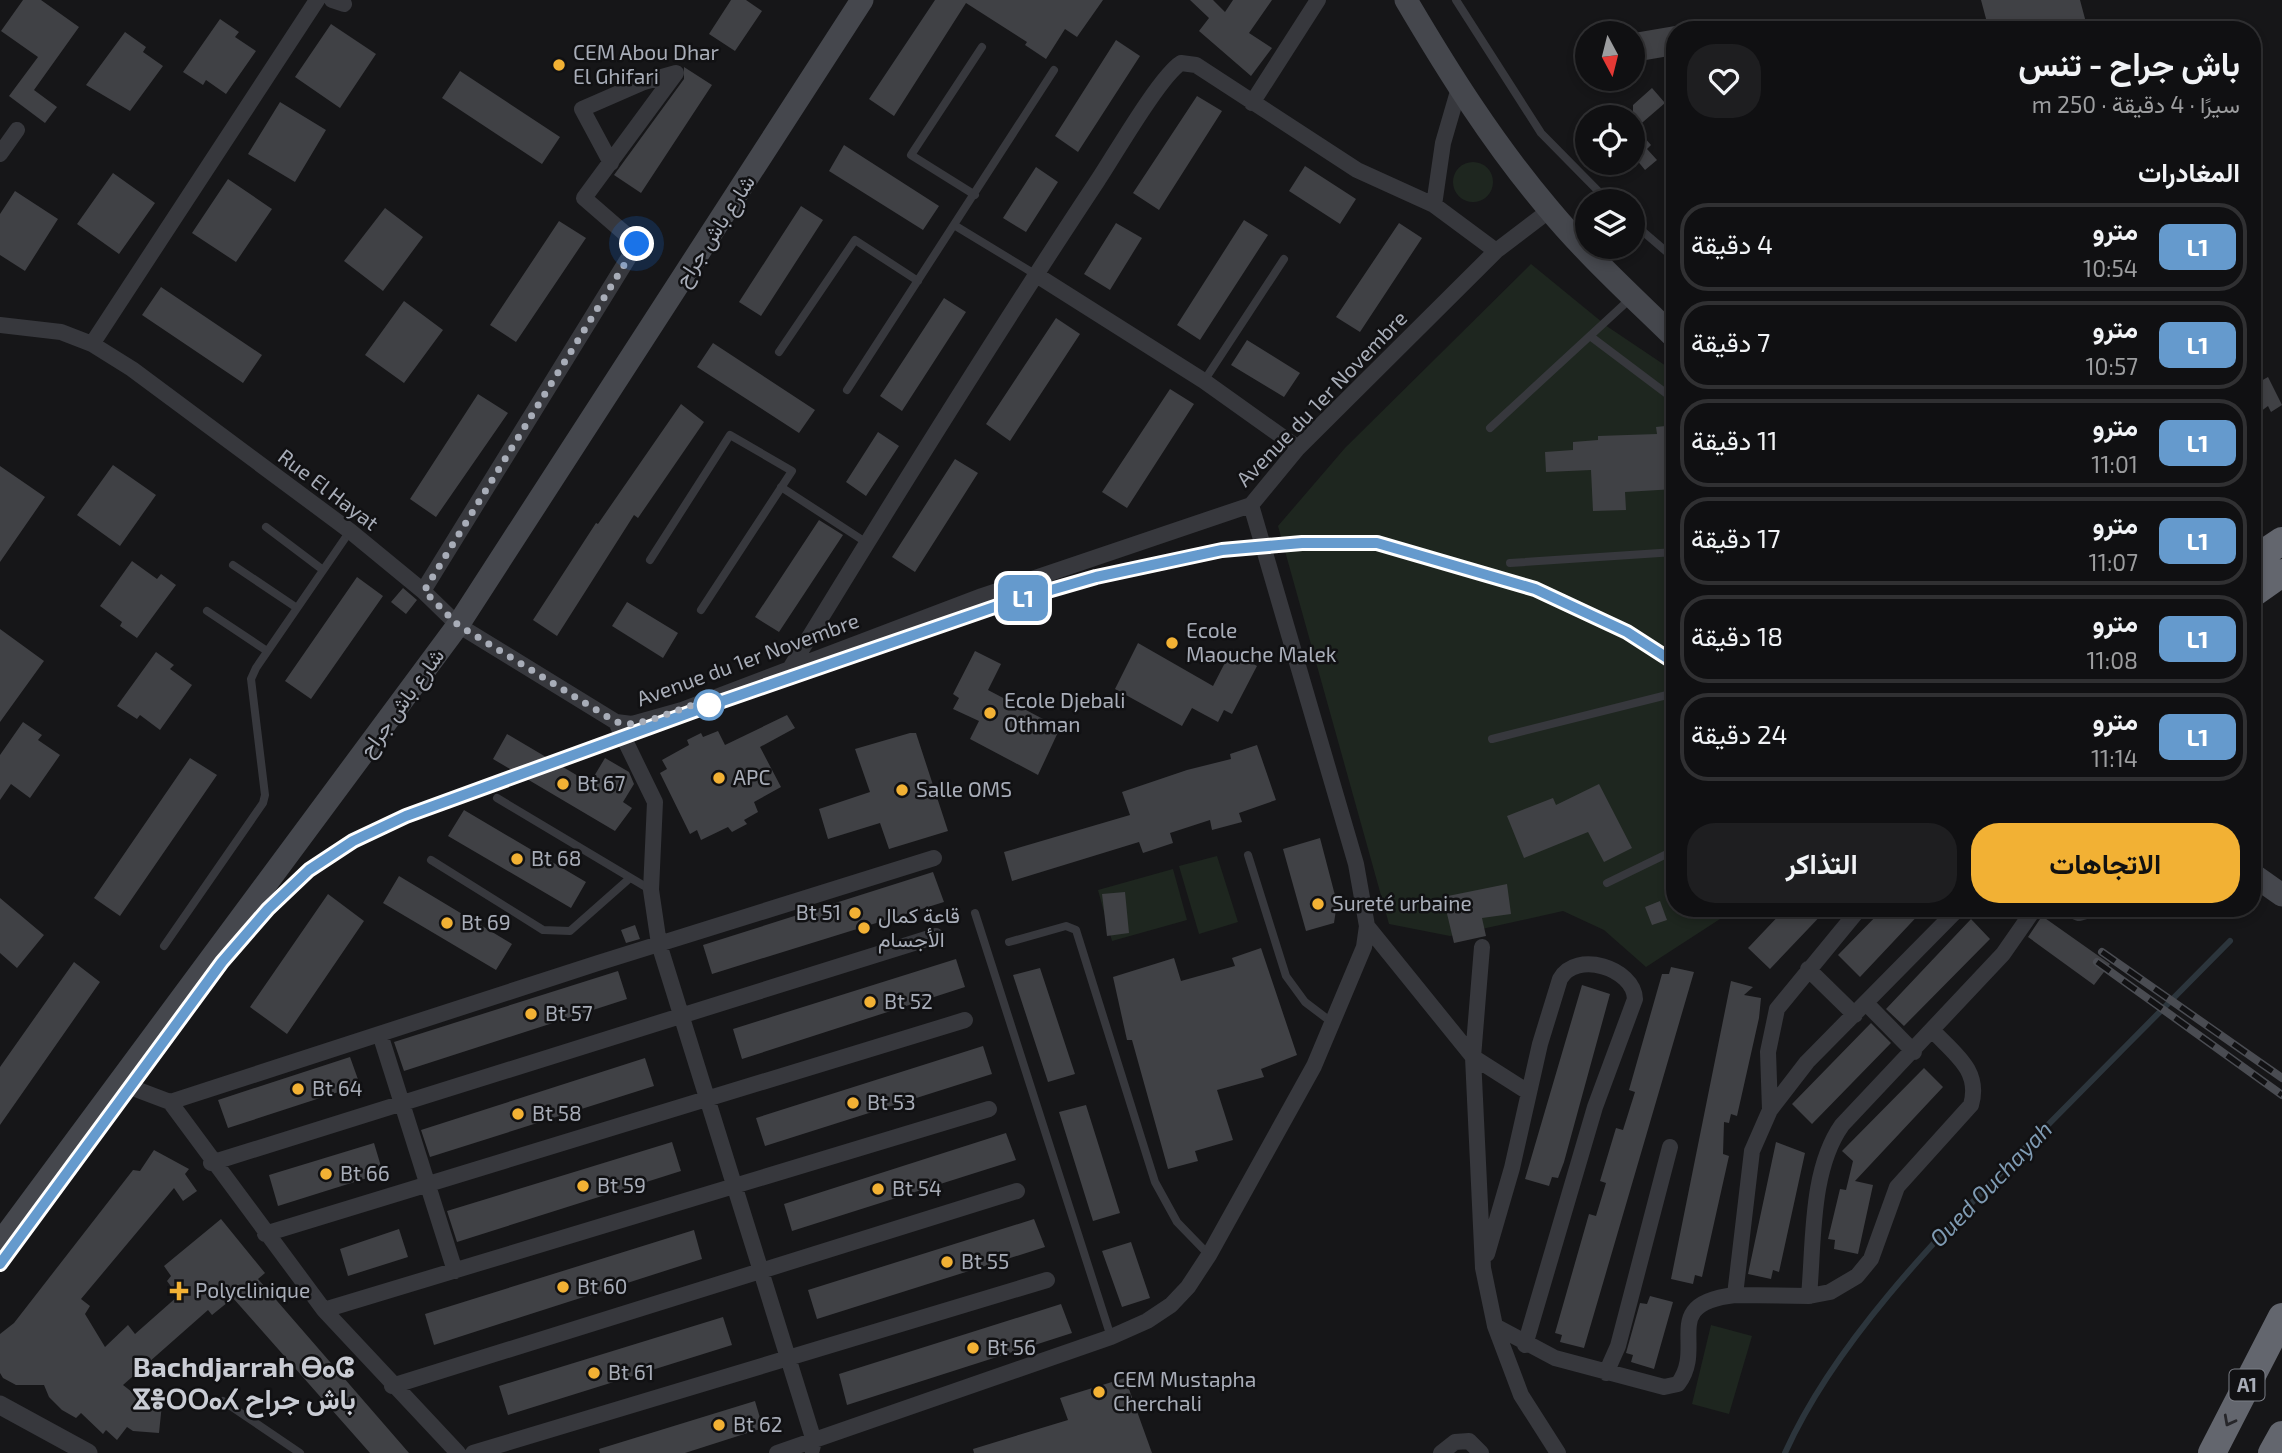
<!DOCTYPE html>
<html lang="ar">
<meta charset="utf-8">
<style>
:root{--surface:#101012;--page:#1e1e20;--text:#f1f3f6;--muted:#9c9d9f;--line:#303032;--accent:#f2b134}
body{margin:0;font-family:"Exo 2",Vazirmatn,"Noto Sans Tifinagh",sans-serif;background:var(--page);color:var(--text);direction:rtl;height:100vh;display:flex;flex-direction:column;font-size:26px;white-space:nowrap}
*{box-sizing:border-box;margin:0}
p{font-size:23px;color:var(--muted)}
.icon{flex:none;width:38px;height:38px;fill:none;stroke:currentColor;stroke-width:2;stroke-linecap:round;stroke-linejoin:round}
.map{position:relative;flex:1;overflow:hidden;direction:ltr}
.side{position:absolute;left:1666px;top:21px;width:595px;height:896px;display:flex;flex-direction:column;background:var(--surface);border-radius:28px;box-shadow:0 4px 10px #0003,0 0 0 2px var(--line);direction:rtl}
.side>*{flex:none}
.badge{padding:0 14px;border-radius:10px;font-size:24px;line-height:46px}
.needle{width:46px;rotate:173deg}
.tools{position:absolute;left:1575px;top:21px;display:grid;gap:14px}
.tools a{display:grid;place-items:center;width:70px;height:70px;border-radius:50%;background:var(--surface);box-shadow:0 4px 10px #0003,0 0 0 2px var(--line);font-size:35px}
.you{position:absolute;width:35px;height:35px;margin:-18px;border:5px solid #fff;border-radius:50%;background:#1a73e8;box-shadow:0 0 0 10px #1a73e833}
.map>.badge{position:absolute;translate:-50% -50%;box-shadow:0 0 0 4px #fff}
h2{padding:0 21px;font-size:26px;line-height:63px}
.round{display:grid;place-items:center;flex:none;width:74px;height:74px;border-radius:28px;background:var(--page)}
.overview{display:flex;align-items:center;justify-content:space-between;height:119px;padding:0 21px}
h1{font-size:33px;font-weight:700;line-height:52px}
.action{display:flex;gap:14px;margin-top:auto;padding:14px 21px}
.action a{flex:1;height:80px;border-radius:28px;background:var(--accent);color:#111;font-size:28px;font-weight:700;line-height:80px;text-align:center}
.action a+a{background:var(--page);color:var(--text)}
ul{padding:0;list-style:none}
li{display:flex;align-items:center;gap:21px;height:88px;margin:0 14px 10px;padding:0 7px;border:4px solid var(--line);border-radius:28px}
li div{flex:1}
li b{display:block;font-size:26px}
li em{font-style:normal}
li .badge{min-width:77px;font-weight:700;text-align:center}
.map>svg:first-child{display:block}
</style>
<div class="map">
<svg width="2282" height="1453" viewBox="0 0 2282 1453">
<rect width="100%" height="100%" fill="#161618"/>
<path fill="#1e261f" d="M1453 182a20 20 0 1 1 40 0a20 20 0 1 1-40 0Z
M1531,264L1608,327L1675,372V908H1737L1646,967L1604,930L1563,911L1450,936L1389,924L1278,526L1345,448Z
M1217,856L1238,922L1199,934L1179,866Z
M1173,869L1187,920L1112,941L1098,890Z
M1711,1325L1752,1336L1729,1414L1692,1404Z"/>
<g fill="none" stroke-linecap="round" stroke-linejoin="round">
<path stroke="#2c353c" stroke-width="6" d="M1785,1453C1835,1341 1939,1236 2024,1149C2093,1080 2161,1010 2230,941"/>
</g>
<path fill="#404145" d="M23,0H41L79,27L34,90L57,107L45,123L9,96L38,57L1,31Z
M731,0H746L762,11L735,51L709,34Z
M935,0H1103L1077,37L1065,29L1046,59L1025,45L1027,42L966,3L894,116L869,99Z
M1190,0H1213L1225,12L1233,0H1272L1249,33L1272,48L1251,76L1199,31L1209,18Z
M1981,0H2080L2088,30H1989Z
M220,19L239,32L235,37L256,51L226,94L206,80L203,85L183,72Z
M331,24L376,54L340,108L295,77Z
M1675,26V55L1640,61L1634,33Z
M125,32L146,47L143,52L163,66L130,111L86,85Z
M1116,40L1140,56L1078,152L1055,136Z
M684,67L712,85L641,193L614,175L684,79Z
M460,71L560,137L542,164L442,98Z
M1652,88L1665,103L1636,128L1651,145L1647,149L1657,160L1645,170L1636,159L1633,162V105Z
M1197,96L1222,111L1159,210L1133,193Z
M280,102L326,130L295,182L248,154Z
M844,145L939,206L923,230L829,171Z
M1305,166L1356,199L1340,224L1289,191Z
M1036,167L1058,182L1026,232L1003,218Z
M113,173L155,203L119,254L77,224Z
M228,179L272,209L236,262L192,233Z
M15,191L58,219L25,271L0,255V214Z
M801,206L823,220L761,316L739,302Z
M385,208L423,237L383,291L344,261Z
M1244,220L1268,235L1200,340L1177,325Z
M559,221L586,238L516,342L490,325Z
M1116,223L1142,238L1110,290L1084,274Z
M1399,223L1422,238L1360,332L1336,317Z
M161,287L262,355L243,383L142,315Z
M944,298L966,312L902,411L880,396Z
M404,301L443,330L404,383L365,355Z
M1056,318L1080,334L1010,441L986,424Z
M1247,340L1300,373L1284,397L1231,365Z
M713,343L815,410L799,433L697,367Z
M2268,377L2282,405L2271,412L2268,406L2252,418V386Z
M1170,389L1194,404L1127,508L1102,492Z
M478,394L508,413L436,517L410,499Z
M681,404L704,422L638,518L634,515L557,636L533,620L596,523L598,524Z
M1675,425V489L1625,492L1626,510L1593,511L1591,470L1546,472L1545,452L1573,450V442L1598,440V436L1657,434L1656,427Z
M878,432L899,446L866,496L846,482Z
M955,459L978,473L915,572L892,557Z
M113,465L156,495L120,546L77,515Z
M0,466L45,497L0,562Z
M819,520L843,535L779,632L755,617Z
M132,561L157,579L161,574L176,585L137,638L120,626L122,622L100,606Z
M357,577L383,596L311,699L285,681Z
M403,588L417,600L406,614L391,602Z
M627,602L678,633L663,658L612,626Z
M0,629L44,661L0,722Z
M1138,643L1213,686L1231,651L1257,666L1232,714L1224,710L1218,722L1192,708L1182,726L1115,689Z
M975,651L1001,664L988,690L1060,728L1038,775L970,739L979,721L953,709L959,698L953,694Z
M156,652L174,665L170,669L192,685L160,730L140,715L137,719L117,706Z
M787,715L795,728L760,747L781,787L754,802L758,812L744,820L747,824L732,832L728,827L701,840L697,830L690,834L660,773L667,769L662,760L689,745L687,740L701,733L703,737L718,731L725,745Z
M23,722L42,735L38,740L60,755L30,798L11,784L0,800V755Z
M910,733H916L948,831L889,849L880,823L828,839L819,809L870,792L855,749Z
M507,734L590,783L605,758L629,772L634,784L623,802L632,808L615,831L493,759Z
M1257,745L1276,800L1239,813L1242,822L1212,830L1210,820L1170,833L1173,843L1143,853L1139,842L1012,881L1004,852L1130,815L1122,792L1187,770L1231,759L1230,754Z
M190,758L217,775L120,916L94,898Z
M1599,784L1632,848L1604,862L1588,832L1524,858L1507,816L1553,798L1556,805Z
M464,810L586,882L571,908L448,836Z
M1320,838L1337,903L1334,923L1306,931L1283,849Z
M933,872L944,902L712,974L703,945Z
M399,876L512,944L496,970L383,903Z
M1507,884L1511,914L1482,918L1486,936L1454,943L1443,897Z
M1125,892L1129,933L1107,936L1102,894Z
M328,894L364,921L287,1034L250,1007Z
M0,898L44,935L17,968L0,953Z
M1660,901L1667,920L1652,925L1645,907Z
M1786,908H1828L1770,969L1748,948Z
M1884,908H1925L1860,977L1838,955Z
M2042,916L2110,964L2094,985L2028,937Z
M1971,919L1990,939L1904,1026L1886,1009Z
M635,925L640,939L626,943L621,930Z
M1261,948L1297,1055L1261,1069L1264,1077L1217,1090L1233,1140L1195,1151L1198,1161L1168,1169L1132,1040H1127L1113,977L1174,958L1181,981L1235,966L1232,958Z
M956,959L965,987L742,1059L733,1029Z
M74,962L100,982L0,1125V1067Z
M1671,967L1694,972L1584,1348L1560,1342L1562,1335L1555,1333L1589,1214L1596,1216L1606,1183L1600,1181L1616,1128L1623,1130L1635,1092L1629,1090L1662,974H1669Z
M1040,968L1075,1074L1048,1082L1013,975Z
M618,971L627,999L404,1071L394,1042Z
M1731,981L1753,987L1744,995L1761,998L1759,1018L1737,1116L1731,1114L1729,1123L1724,1122L1723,1154L1729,1156L1702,1277L1695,1275L1693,1284L1671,1279Z
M1582,985L1610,994L1564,1162L1558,1178L1552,1177L1549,1186L1525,1179Z
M1871,1023L1891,1043L1812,1124L1792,1104Z
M983,1046L992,1074L765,1146L756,1118Z
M350,1057L360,1085L228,1128L218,1100Z
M645,1058L654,1086L430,1157L421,1130Z
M1924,1068L1943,1087L1855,1181L1873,1185L1858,1254L1834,1249L1835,1240L1828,1239L1840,1189L1846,1190L1853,1161L1842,1151Z
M1086,1105L1120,1213L1093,1221L1059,1112Z
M1006,1133L1016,1160L792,1231L784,1204Z
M672,1142L681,1171L457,1242L447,1211Z
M1776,1142L1805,1153L1779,1272L1773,1270L1771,1279L1748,1274Z
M374,1143L383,1173L278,1206L269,1175Z
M154,1150L189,1169L185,1174L197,1191L183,1201L174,1188L81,1299L90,1306L85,1314L105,1347L128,1325L135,1334L178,1296L167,1281L171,1276L164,1266L221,1219L265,1273L258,1279L409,1453H370L233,1298L212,1315L208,1310L123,1385L146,1403L162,1404L159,1433L133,1431L127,1427L117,1440L106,1430L103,1434L81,1413L76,1418L62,1410L49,1397L44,1385H16L3,1378L0,1373V1334L14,1323L133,1170L140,1171Z
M1034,1219L1045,1247L817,1319L808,1290Z
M399,1229L408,1257L348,1276L340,1249Z
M694,1230L702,1259L434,1345L425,1314Z
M1131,1242L1150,1298L1122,1307L1102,1251Z
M1650,1296L1673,1302L1654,1369L1631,1362L1633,1355L1626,1353L1640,1303L1647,1304Z
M1061,1304L1072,1333L847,1405L839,1374Z
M723,1317L732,1345L508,1415L499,1386Z
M1125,1378L1152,1453H974L973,1449L1068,1420L1060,1398Z
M755,1401L763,1428L685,1453H600L599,1449Z"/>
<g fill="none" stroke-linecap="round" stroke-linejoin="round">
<path stroke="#37383d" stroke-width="8" d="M1456,0L1541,133L1608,201
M975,195L911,155L982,47
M1633,223L1675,259
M954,225L1038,276
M1590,336L1675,400
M779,352L855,240L918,281
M1204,381L1284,259
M847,390L1054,70
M1490,428L1630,299
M781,487L867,543
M266,527L323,570
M650,560L730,435L792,471L701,610
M1510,563L1675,552
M233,565L297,608
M207,611L267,651
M1492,739L1675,693
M497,798L651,890
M1248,855L1286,976L1305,1002L1334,1024
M431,860L543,930L570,931L630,878
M1607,883L1675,850
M975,913L1111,1337
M1009,942L1066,926L1076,930L1155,1182L1177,1222L1209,1255
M164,946L263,803L265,795L251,679L256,668L350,531
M223,1401L300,1453"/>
<path stroke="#37383d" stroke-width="16" d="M332,0L344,4
M1252,103L1318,0
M0,154L17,130
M1434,205L1443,143L1459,88
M1038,276L1204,381L1298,448
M0,325L61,332L92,344L132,369L350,531L423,591L458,625L616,722L632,724L682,710L982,596L1251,505L1298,448L1496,251L1550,210
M92,344L317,0
M423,591L637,244L584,198L676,73L644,82L582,109L611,163
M791,667C891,503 992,340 1098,180C1114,156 1160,76 1181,63L1196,65L1357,170L1434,205L1496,251
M616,722L655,802L651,890L659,944L814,1441L812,1449
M2067,908L2079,913L2096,908
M1367,926L1473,1057L1483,1268L1495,1326L1555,1358L1664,1387L1678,1384C1707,1346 1658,1304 1735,1295L1752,1151L1770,1110L1807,1062L1959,908
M1482,947L1473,1057L1528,1092
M1808,969L1855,1015
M1866,1003L1914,1052
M380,1034L455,1271
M117,1082L170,1102L324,1310L458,1453
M170,1102L598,963L934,858
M1770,1110L1768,1052L1777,1009L1860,908
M211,1163L936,936
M265,1234L965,1020
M1487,1254L1512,1168L1540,1044L1560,979C1576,950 1634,968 1635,999L1595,1107L1525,1345
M1735,1295L1809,1296L1830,1292L1857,1276L1871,1259L1897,1187L1971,1105C1981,1071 1955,1054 1933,1031
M1809,1296C1814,1242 1810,1170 1842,1125L2003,954L2035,908
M324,1310L989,1109
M1495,1326L1521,1395L1558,1453
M1606,1373L1618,1346L1670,1147
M392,1386L1017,1191
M473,1453L1047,1280
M777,1453L1111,1337L1147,1321L1171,1305L1188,1287L1209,1255L1314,1066L1364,947L1367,926L1356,864L1251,505
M1441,1453L1455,1442L1469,1441L1481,1453"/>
<path stroke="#37383d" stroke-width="19" d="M0,1405L88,1453"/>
<path stroke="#45474d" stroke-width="23" d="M1406,0C1449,73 1493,143 1548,208C1586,254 1632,296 1675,338
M2252,874L2282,895
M0,1243L458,625L862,0"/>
<path stroke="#63666e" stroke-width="28" d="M2252,561L2282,541
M2252,594L2282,573
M2212,1453L2282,1317
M2272,1453L2282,1435"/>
<g stroke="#4a4c52" stroke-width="8">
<path id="rail" d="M2102,952L2282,1078
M2097,962L2282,1095"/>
</g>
<use href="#rail" stroke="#111113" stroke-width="5" stroke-dasharray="16" stroke-linecap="butt"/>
</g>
<defs><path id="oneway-chevron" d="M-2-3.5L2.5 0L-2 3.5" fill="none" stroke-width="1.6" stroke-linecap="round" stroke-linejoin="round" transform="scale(1.75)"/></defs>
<use stroke="#26262a" href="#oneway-chevron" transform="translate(2229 1421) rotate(118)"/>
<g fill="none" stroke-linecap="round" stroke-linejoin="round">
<g stroke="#fff" stroke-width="16">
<path id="line" d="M0,1264L222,962L268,909L309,870L353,841L406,816L708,706L1006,603L1096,577L1222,550L1302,543H1377L1535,589L1627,632L1675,663"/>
</g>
<use href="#line" stroke="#659acd" stroke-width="10"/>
<path stroke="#a8adb8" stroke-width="7" stroke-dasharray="0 12.6" d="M637,244L424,591L458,625L616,722L632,724L651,720L704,701L709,705"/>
</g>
<g fill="#f2b134" stroke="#111113" stroke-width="2.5">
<circle cx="559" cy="65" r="7"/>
<circle cx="1172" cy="643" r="7"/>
<circle cx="990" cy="713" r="7"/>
<circle cx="719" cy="778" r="7"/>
<circle cx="563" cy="784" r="7"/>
<circle cx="902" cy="790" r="7"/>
<circle cx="517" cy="859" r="7"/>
<circle cx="1318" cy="904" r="7"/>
<circle cx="855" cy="913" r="7"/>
<circle cx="447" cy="923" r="7"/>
<circle cx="864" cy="928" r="7"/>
<circle cx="870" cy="1002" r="7"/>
<circle cx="531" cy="1014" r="7"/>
<circle cx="298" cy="1089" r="7"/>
<circle cx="853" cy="1103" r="7"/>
<circle cx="518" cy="1114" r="7"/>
<circle cx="326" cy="1174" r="7"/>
<circle cx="583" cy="1186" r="7"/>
<circle cx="878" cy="1189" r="7"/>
<circle cx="947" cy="1262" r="7"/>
<circle cx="563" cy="1287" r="7"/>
<path d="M175.5 1280.5h7v7h7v7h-7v7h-7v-7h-7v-7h7z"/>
<circle cx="973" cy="1348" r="7"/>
<circle cx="594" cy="1373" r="7"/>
<circle cx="1099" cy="1392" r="7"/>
<circle cx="719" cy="1425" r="7"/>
</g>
<circle fill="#fff" stroke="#659acd" stroke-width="3.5" cx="709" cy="705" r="14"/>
<g text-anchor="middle" stroke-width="5" stroke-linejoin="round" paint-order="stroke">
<rect fill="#111113" stroke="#7b7e86" stroke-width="2" x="2229.5" y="1369.5" width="35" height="31" rx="5"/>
<g font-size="19" font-weight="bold" fill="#a8adb8">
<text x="2247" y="1392">A1</text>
</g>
<g font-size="21" fill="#a8adb8" stroke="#111113" text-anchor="start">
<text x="573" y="60">CEM Abou Dhar<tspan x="573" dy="24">El Ghifari</tspan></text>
<text x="1186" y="638">Ecole<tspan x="1186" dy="24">Maouche Malek</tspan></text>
<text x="1004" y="708">Ecole Djebali<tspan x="1004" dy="24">Othman</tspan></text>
<text x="733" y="785">APC</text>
<text x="577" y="791">Bt 67</text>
<text x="916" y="797">Salle OMS</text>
<text x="531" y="866">Bt 68</text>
<text x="1332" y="911">Sureté urbaine</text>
<text x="841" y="920" text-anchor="end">Bt 51</text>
<text x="878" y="923">قاعة كمال<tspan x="878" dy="24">الأجسام</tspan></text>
<text x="461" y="930">Bt 69</text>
<text x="884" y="1009">Bt 52</text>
<text x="545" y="1021">Bt 57</text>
<text x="312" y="1096">Bt 64</text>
<text x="867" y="1110">Bt 53</text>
<text x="532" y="1121">Bt 58</text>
<text x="340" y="1181">Bt 66</text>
<text x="597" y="1193">Bt 59</text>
<text x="892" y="1196">Bt 54</text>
<text x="961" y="1269">Bt 55</text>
<text x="577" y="1294">Bt 60</text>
<text x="195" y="1298">Polyclinique</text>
<text x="987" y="1355">Bt 56</text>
<text x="608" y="1380">Bt 61</text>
<text x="1113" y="1387">CEM Mustapha<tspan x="1113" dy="24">Cherchali</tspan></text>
<text x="733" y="1432">Bt 62</text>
</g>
<g font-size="21" fill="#a8adb8" stroke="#111113">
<text transform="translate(715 231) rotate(-57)" y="7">شارع باش جراح</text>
<text transform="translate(1322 399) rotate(-46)" y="7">Avenue du 1er Novembre</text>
<text transform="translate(328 490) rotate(37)" y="7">Rue El Hayat</text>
<text transform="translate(748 660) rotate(-20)" y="7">Avenue du 1er Novembre</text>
<text transform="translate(402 703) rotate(-54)" y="7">شارع باش جراح</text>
</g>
<g font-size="23" font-style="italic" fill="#7f9bb3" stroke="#111113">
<text transform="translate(1991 1184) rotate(-46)" y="8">Oued Ouchayah</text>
</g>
<g font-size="28" font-weight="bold" fill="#c9ccd4" stroke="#111113">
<text x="244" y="1377">Bachdjarrah ⴱⴰⵛ<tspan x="244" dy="32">ⴵⴻⵔⵔⴰⵃ باش جراح</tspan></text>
</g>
</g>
</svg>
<div class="tools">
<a><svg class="needle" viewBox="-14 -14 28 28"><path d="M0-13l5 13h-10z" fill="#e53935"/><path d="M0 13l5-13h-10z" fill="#9c9d9f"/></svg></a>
<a><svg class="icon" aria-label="locate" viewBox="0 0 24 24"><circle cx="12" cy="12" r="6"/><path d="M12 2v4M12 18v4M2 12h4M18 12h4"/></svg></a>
<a><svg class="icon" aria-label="layers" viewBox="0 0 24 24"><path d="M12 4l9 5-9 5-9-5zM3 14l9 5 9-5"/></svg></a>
</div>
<div class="you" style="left:637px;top:244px"></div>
<b class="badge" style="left:1023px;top:598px;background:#659acd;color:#fff">L1</b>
<section class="side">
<div class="overview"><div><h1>باش جراح - تنس</h1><p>سيرًا · 4 دقيقة · 250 m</p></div><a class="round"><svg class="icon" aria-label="heart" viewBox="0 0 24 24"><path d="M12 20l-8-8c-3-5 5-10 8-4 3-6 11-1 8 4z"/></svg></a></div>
<h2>المغادرات</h2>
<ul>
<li><span class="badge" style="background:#659acd;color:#fff">L1</span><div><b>مترو</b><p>10:54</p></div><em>4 دقيقة</em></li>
<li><span class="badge" style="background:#659acd;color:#fff">L1</span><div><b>مترو</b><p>10:57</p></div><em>7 دقيقة</em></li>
<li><span class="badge" style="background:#659acd;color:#fff">L1</span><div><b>مترو</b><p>11:01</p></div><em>11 دقيقة</em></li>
<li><span class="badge" style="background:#659acd;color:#fff">L1</span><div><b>مترو</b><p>11:07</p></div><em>17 دقيقة</em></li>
<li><span class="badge" style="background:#659acd;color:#fff">L1</span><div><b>مترو</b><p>11:08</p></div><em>18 دقيقة</em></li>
<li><span class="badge" style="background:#659acd;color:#fff">L1</span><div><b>مترو</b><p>11:14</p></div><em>24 دقيقة</em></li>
</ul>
<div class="action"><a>الاتجاهات</a><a>التذاكر</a></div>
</section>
</div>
